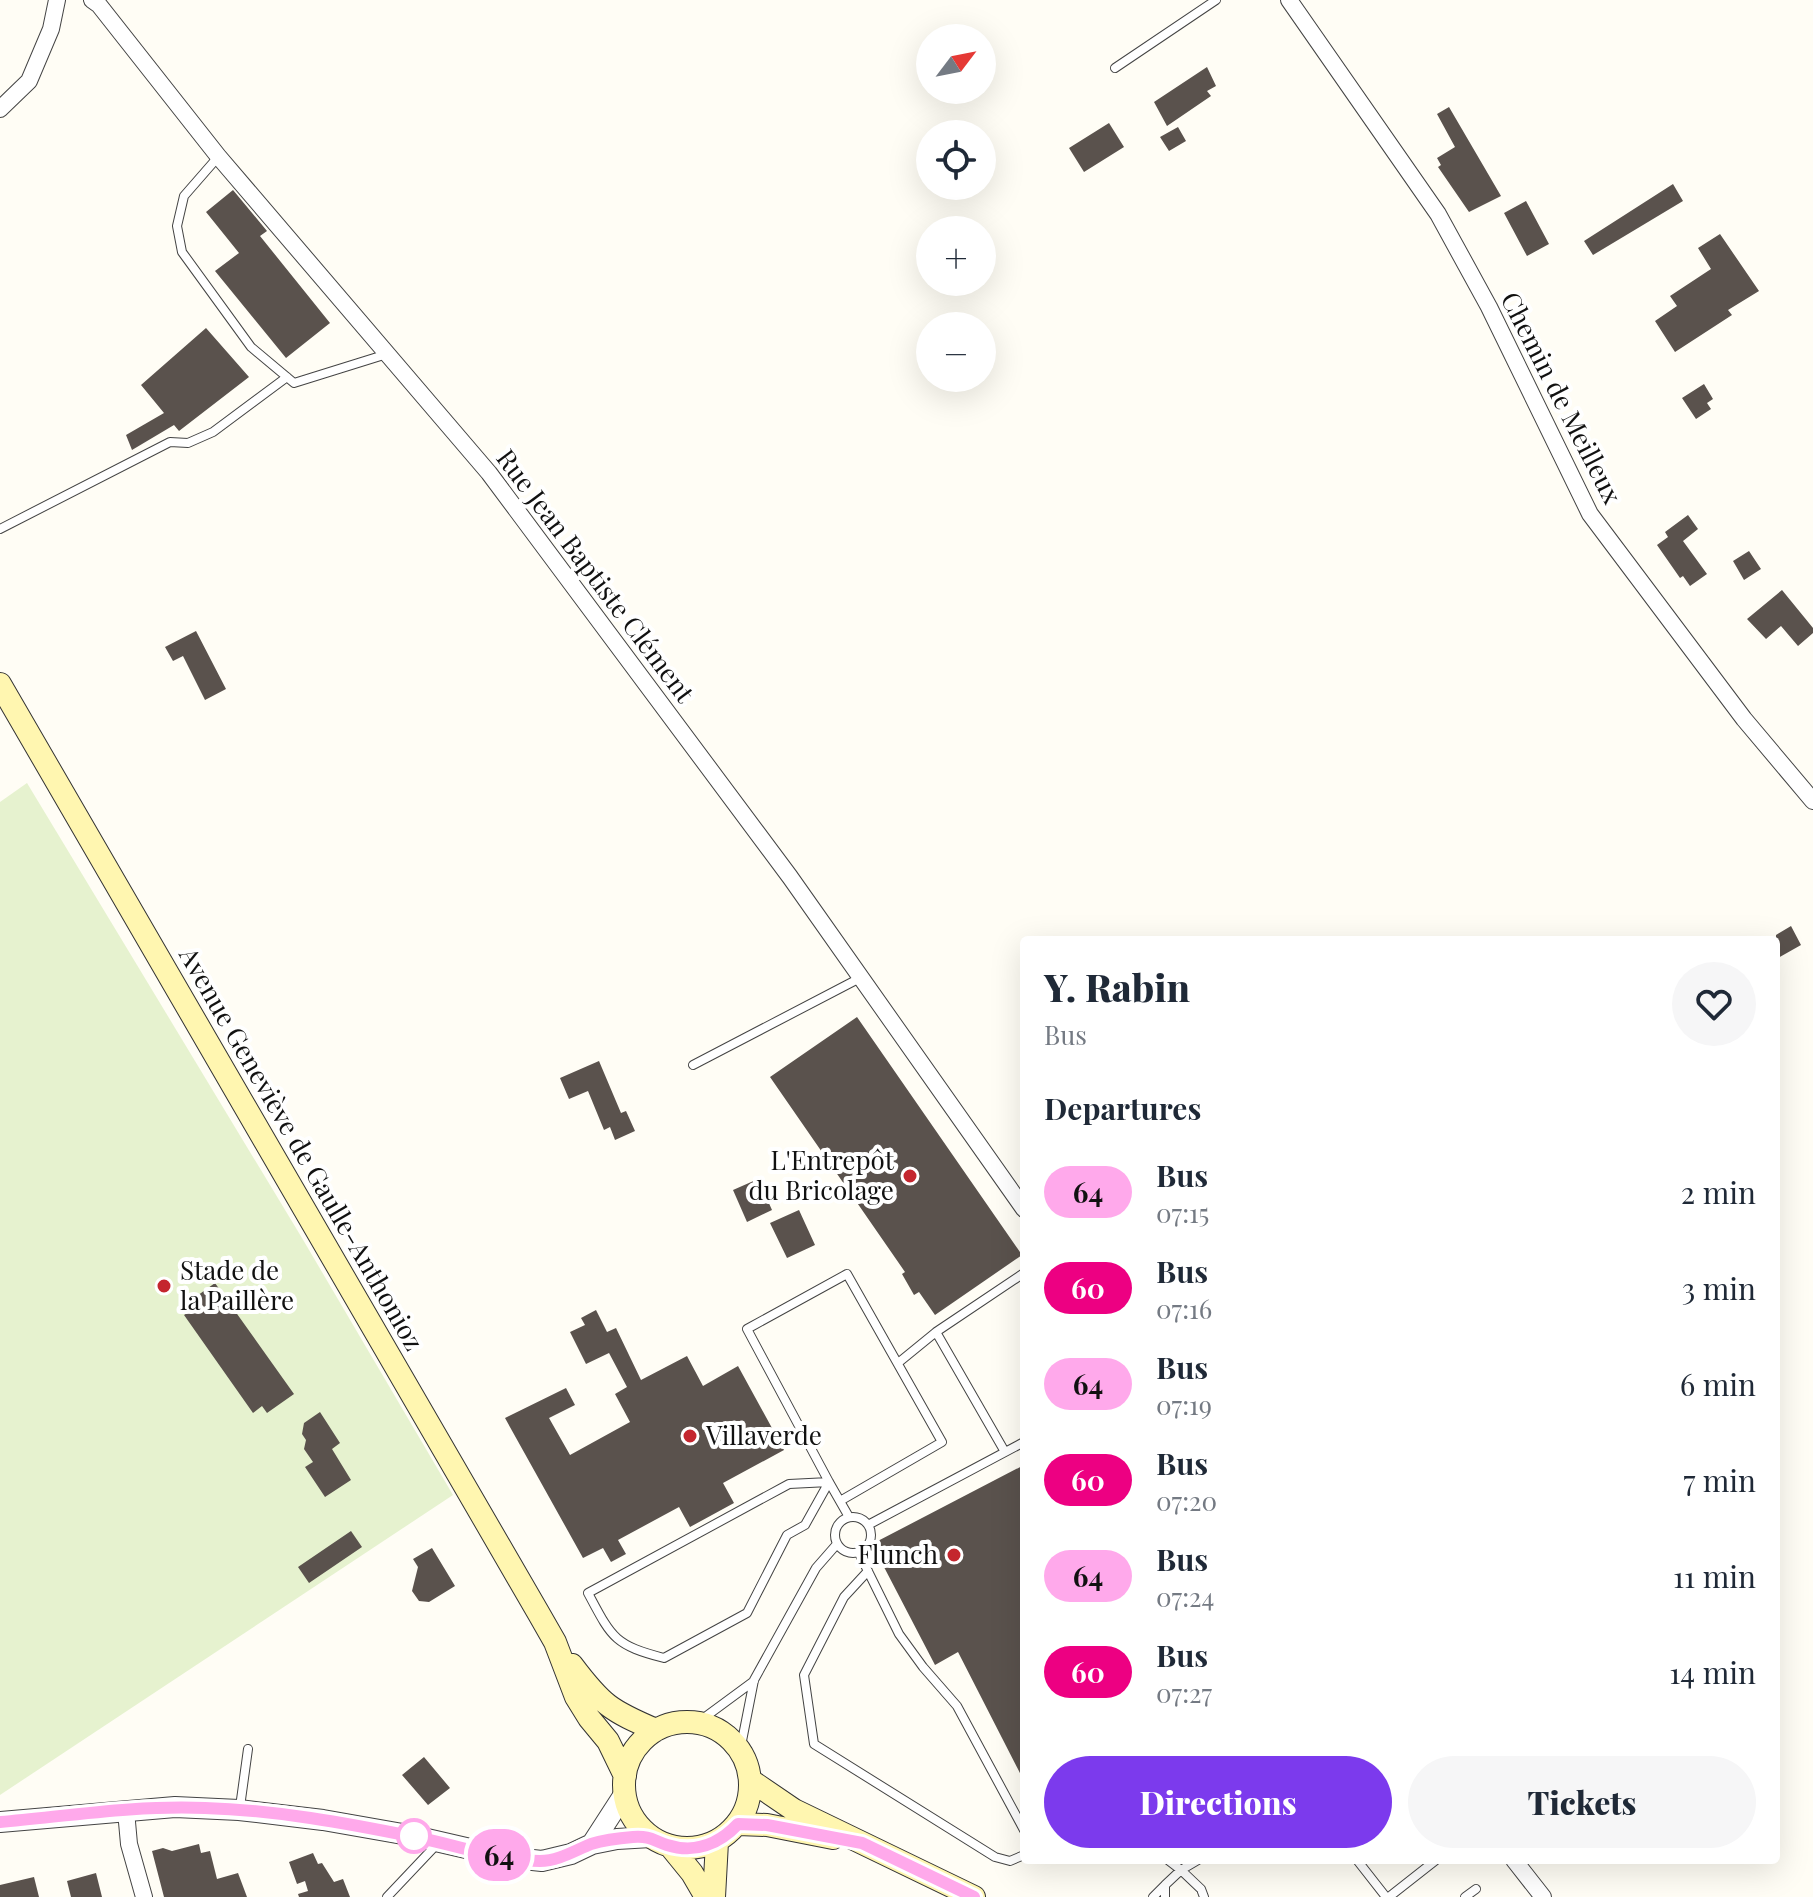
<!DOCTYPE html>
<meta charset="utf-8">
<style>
:root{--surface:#fff;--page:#f6f6f7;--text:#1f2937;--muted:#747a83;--accent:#7c3aed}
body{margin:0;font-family:"Playfair Display",serif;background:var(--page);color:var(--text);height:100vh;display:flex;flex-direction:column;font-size:30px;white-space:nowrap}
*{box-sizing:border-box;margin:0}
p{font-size:26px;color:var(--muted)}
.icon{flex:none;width:44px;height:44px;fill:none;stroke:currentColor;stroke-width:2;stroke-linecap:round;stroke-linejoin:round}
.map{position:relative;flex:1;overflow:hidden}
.details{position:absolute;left:1020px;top:936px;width:760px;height:928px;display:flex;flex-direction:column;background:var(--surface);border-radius:8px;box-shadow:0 8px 32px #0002}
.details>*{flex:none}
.badge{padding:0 16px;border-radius:26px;font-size:28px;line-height:52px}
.needle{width:52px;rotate:58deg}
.tools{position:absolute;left:916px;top:24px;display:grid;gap:16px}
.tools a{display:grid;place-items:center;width:80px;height:80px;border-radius:50%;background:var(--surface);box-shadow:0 8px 32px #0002;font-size:40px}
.map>.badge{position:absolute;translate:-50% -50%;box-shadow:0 0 0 4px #fff}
h2{padding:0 24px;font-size:30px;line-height:72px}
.round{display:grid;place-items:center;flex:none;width:84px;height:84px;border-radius:42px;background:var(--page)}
.summary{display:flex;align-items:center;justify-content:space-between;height:136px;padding:0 24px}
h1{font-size:38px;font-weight:800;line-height:60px}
.button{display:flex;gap:16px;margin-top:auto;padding:16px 24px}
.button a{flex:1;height:92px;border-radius:48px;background:var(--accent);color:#fff;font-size:32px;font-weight:800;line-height:92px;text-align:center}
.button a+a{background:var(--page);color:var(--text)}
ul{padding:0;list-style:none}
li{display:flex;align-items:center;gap:24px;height:96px;padding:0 24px}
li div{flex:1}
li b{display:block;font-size:30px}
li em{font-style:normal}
li .badge{min-width:88px;font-weight:700;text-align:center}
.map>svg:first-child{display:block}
</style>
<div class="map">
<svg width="1813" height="1897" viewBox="0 0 1813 1897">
<rect width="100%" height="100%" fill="#fffdf5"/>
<path fill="#e6f2cf" d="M27,783L302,1238L453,1495L0,1795V802Z"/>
<path fill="#5a524d" d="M1207,67L1216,86L1207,91L1211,96L1167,126L1154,102Z
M1449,107L1501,196L1469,212L1438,167L1441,165L1437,158L1455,147L1437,114Z
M1109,123L1124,147L1084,172L1069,148Z
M1178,127L1186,141L1169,151L1160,137Z
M1673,184L1683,201L1593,255L1584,241Z
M233,190L267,231L260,236L330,323L286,358L215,271L239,253L206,212Z
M1526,201L1549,244L1527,256L1504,213Z
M1720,234L1759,291L1728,310L1732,315L1675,352L1655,321L1677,306L1670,296L1711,269L1698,248Z
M206,328L249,377L179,431L174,425L132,450L126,435L164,413L141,385Z
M1704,384L1713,399L1707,403L1711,409L1696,419L1682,398Z
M1688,515L1698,529L1683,541L1707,574L1690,586L1683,576L1680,578L1657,545L1668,537L1665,532Z
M1749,551L1761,569L1744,580L1733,561Z
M1782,590L1813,628V633L1798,646L1781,626L1766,639L1747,619Z
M196,631L226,689L205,700L183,656L173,661L165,647Z
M1791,926L1801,945L1776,959V935Z
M857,1017L1022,1255L935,1315L919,1292L914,1295L902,1274L905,1272L770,1077Z
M599,1061L621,1113L626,1111L635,1131L615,1140L610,1127L604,1130L588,1091L569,1099L560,1078Z
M758,1179L772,1210L747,1222L733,1190Z
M799,1210L815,1245L787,1258L770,1223Z
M215,1283L294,1394L267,1413L262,1406L253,1413L184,1315L192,1310L187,1303Z
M596,1310L607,1332L616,1328L641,1380L687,1356L703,1386L738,1366L784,1450L723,1483L734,1503L690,1527L679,1507L618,1540L626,1554L611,1562L603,1548L583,1558L505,1418L566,1388L575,1405L549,1418L570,1455L630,1422L615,1394L627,1387L609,1353L586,1364L570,1332L585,1325L581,1318Z
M320,1412L340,1443L332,1449L351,1480L325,1497L305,1467L313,1462L304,1449L306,1440L302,1434L304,1423Z
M1024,1465V1781L958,1652L935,1665L872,1544Z
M351,1531L362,1547L309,1583L298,1567Z
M432,1548L455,1586L429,1602L419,1601L412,1591L418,1567L413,1559Z
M424,1757L450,1788L428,1805L402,1775Z
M199,1844L201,1853L210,1851L217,1879L238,1873L247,1897H164L152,1851L163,1848L172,1851Z
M313,1853L318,1864L322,1863L334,1882L343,1879L350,1897H299L298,1894L308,1891L305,1881L297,1884L289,1862Z
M96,1873L102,1897H71L67,1881Z
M34,1877L39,1897H0V1885Z"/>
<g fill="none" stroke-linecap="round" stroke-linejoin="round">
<g stroke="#444" stroke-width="10">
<path id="service" d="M1115,68L1216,0
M218,157L184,196L177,226L182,252L251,347L294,383L387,354
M0,529L170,442L188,443L213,432L287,377
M693,1065L860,978
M898,1363L936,1332
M1005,1452L936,1332L1024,1273
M829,1482L805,1525L787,1535L747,1613L664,1658C614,1645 612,1638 588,1593L789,1484Z
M840,1501L942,1442L847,1274L747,1329L829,1482L849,1517
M835 1535a18 18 0 1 1 36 0a18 18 0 1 1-36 0Z
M868,1525L1024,1442
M859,1553L899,1634L923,1667L957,1706L1024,1830
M868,1571L844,1597L804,1675L814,1744L995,1857L1010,1861L1024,1855
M697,1723L754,1681
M740,1751L754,1680L816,1568L837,1544
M240,1807L248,1749
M1198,1860L1181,1870L1201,1889L1204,1897
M1357,1860L1386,1897
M1165,1885L1181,1870L1168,1860
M387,1897L439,1842
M1153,1897L1165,1885V1897
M1389,1897L1436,1860
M1465,1897L1476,1889"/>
</g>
<g stroke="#444" stroke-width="18">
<path id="minor" d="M92,0L99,5L218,156L489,473L790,877L1024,1209
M1289,0L1438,214L1489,307L1590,514L1744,719L1813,801
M0,109L29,81L51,29L57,0
M126,1811L129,1844L144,1897
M1514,1860L1543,1897"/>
</g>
<g stroke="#444" stroke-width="22">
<path id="tertiary" d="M0,1822L175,1807L239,1810L323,1820L414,1836L505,1857L542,1861L571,1854L592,1844L617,1839L651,1837
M592,1844L625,1793"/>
</g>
<g stroke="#333" stroke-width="24">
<path id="secondary" d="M0,684L539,1614L555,1642L576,1697L589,1718L608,1741L625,1776
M572,1665C602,1705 611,1711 656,1730
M624 1785a63 63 0 1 1 126 0a63 63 0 1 1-126 0Z
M750,1780L794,1810L974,1897
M738,1824L767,1825L833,1838
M670,1846L692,1873L706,1897
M714,1897L717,1842"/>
</g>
<use href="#service" stroke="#fff" stroke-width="8"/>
<use href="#minor" stroke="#fff" stroke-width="16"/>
<use href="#tertiary" stroke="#fff" stroke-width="20"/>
<use href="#secondary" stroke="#fff6b0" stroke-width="22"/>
</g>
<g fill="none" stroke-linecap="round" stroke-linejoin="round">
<g stroke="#fff" stroke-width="18">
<path id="line" d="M0,1822C68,1816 137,1805 205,1808C275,1810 346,1823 415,1837C456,1845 498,1860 540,1861C558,1861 574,1851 591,1844C604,1840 620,1838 633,1837C651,1836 652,1840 667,1845C695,1854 719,1844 738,1824L767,1825L862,1843L974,1897"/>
</g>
<use href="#line" stroke="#ffa9eb" stroke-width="12"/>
</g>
<g fill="#c4262e" stroke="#fff" stroke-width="3">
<circle cx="910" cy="1176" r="8"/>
<circle cx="164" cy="1286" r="8"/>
<circle cx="690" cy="1436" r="8"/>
<circle cx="954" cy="1555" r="8"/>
</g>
<circle fill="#fff" stroke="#ffa9eb" stroke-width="4" cx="414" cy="1836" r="16"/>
<g text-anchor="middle" stroke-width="8" stroke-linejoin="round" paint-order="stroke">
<g font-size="26" fill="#111" stroke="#fff">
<text transform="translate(1561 398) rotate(63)" y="9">Chemin de Meilleux</text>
<text transform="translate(595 576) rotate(53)" y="9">Rue Jean Baptiste Clément</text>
<text transform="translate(301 1149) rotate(60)" y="9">Avenue Geneviève de Gaulle-Anthonioz</text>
</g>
<g font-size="26" fill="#111" stroke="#fff" text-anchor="end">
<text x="894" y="1170">L'Entrepôt<tspan x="894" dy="30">du Bricolage</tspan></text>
<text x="180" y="1280" text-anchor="start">Stade de<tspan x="180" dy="30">la Paillère</tspan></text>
<text x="706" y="1445" text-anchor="start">Villaverde</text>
<text x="938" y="1564">Flunch</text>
</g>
</g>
</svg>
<div class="tools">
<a><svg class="needle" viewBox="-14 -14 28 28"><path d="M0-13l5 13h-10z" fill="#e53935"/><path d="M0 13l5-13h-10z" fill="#747a83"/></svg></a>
<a><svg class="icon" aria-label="locate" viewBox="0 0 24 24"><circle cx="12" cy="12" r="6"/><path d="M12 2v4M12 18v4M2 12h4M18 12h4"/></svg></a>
<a>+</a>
<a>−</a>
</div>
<b class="badge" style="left:499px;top:1855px;background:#ffa9eb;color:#111">64</b>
<section class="details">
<div class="summary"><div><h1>Y. Rabin</h1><p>Bus</p></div><a class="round"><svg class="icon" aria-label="heart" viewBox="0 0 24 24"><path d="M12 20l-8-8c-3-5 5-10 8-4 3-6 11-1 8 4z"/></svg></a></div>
<h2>Departures</h2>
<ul>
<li><span class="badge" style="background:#ffa9eb;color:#111">64</span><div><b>Bus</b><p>07:15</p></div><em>2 min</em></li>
<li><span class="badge" style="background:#ed0082;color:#fff">60</span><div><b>Bus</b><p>07:16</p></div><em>3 min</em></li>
<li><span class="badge" style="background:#ffa9eb;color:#111">64</span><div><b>Bus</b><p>07:19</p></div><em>6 min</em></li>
<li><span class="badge" style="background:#ed0082;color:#fff">60</span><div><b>Bus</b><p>07:20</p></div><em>7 min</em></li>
<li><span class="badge" style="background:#ffa9eb;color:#111">64</span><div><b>Bus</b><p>07:24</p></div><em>11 min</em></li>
<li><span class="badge" style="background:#ed0082;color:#fff">60</span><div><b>Bus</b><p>07:27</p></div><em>14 min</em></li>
</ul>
<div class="button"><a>Directions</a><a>Tickets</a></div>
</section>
</div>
